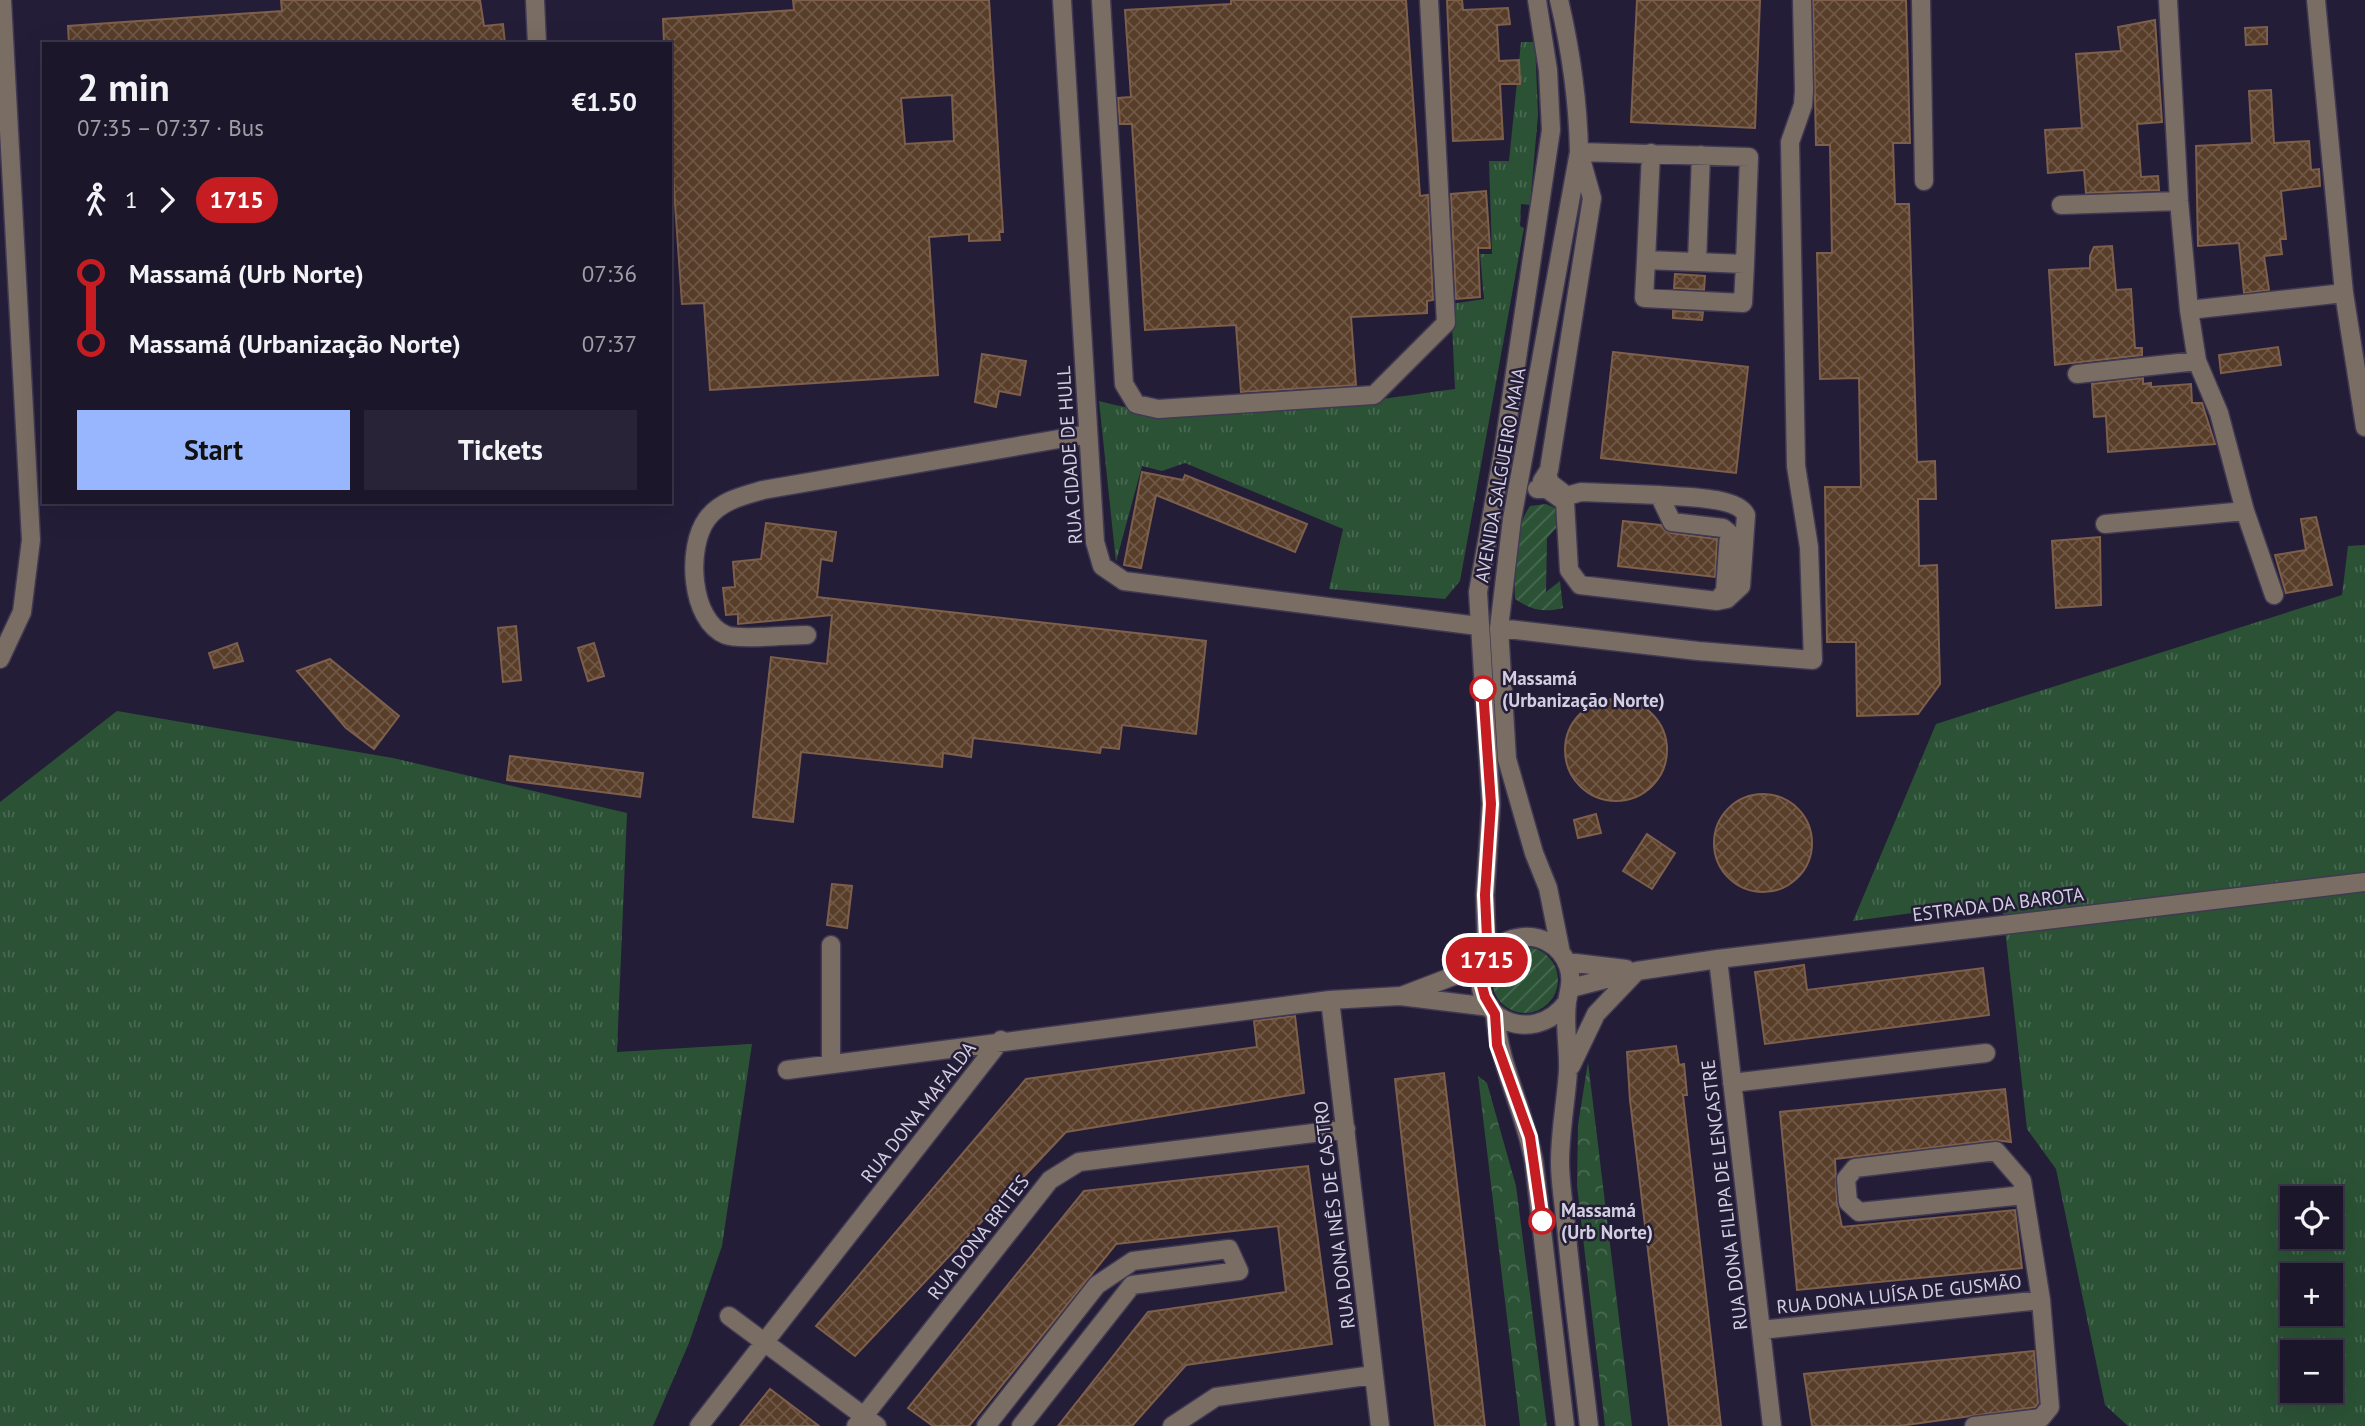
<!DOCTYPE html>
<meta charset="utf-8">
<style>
:root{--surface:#1b162a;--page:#282336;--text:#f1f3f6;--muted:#a09fa8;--line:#393547;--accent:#98b6fd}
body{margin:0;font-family:"PT Sans",sans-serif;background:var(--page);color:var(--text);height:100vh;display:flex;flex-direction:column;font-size:26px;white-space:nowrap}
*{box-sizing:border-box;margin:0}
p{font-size:23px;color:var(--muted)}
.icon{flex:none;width:38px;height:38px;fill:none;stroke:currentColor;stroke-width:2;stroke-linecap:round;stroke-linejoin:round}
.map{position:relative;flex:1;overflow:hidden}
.drawer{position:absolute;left:42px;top:42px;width:630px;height:462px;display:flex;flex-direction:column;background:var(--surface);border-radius:0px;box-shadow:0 7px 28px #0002,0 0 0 2px var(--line)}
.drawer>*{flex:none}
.badge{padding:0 14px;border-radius:23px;font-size:24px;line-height:46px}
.tools{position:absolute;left:2280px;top:1186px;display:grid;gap:14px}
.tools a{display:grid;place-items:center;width:63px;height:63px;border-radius:0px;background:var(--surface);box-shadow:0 7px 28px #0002,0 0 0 2px var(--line);font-size:35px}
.map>.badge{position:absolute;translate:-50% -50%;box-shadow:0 0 0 4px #fff}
.legs{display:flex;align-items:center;gap:10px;height:77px;padding:0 35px;font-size:23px}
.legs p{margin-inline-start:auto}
.head{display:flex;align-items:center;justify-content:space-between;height:119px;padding:0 35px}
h1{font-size:38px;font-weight:800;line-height:52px}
.primary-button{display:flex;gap:14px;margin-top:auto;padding:14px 35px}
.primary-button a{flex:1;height:80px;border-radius:0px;background:var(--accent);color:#111;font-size:28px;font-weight:800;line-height:80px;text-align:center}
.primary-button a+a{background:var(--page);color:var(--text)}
ul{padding:0 35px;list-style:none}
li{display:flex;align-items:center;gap:24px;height:70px;font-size:26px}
li i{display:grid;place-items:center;width:10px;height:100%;margin:0 9px;background:currentColor}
li i::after{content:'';width:18px;height:18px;margin:-9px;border:5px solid;border-radius:50%;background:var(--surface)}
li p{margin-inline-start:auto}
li:first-child i{background:linear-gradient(#0000 50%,currentColor 0)}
li:last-child i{background:linear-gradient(currentColor 50%,#0000 0)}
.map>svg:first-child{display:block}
</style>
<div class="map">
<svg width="2365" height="1426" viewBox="0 0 2365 1426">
<defs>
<pattern id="grass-tufts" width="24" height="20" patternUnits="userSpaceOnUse" patternTransform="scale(1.75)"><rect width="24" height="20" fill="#2b5235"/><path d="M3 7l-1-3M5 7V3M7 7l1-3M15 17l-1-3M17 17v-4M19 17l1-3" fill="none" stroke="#496a52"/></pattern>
<pattern id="park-crowns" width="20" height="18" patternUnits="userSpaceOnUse" patternTransform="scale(1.75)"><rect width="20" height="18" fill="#2b5235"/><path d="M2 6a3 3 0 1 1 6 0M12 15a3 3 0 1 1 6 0" fill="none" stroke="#496a52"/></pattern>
<pattern id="garden-furrows" width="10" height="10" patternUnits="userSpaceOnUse" patternTransform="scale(1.75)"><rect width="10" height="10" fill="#2b5235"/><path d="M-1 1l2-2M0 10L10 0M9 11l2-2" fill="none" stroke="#496a52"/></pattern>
<pattern id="building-cross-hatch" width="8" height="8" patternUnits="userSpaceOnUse" patternTransform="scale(1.75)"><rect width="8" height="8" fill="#583d29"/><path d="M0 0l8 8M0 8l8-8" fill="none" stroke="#6f5848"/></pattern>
</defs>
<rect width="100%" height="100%" fill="#241d38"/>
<path fill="url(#grass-tufts)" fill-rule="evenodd" d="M1521,42H1535L1538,115L1530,205L1521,204L1520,226L1524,228L1460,581L1445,599L1329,589L1343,529L1185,463L1162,471L1142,466L1116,562L1099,401C1203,430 1348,403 1455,389L1451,304L1484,299L1480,254H1492L1489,161H1509Z
M2365,545V1426H2128L2105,1405L2056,1169L2027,1129L2002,901L1853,921L1936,724L2342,595L2348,546ZM2292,1199H2331V1237H2292ZM2292,1276H2331V1314H2292ZM2292,1353H2331V1391H2292Z
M117,711L393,758L627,813L617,1052L752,1044L722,1246L689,1343L653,1426H0V802Z"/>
<path fill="url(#park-crowns)" d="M1588,1062L1632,1426H1605L1577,1186L1578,1125Z
M1478,1076L1487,1083L1516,1186L1547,1426H1520Z"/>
<path fill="url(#garden-furrows)" d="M1546,504L1555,508L1558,526L1547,538L1546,592L1560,581L1563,608C1544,613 1531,610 1515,599C1514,568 1512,532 1530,506Z
M1492 980a33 33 0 1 1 66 0a33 33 0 1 1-66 0Z"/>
<path fill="url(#building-cross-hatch)" stroke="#7d5f4b" stroke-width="2" fill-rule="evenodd" d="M281,0H480L484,26L503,24L505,44H69L68,26L282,11Z
M793,0H989L1003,232H999L1000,240L969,241V234L929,237L938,375L710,390L704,303L682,304L670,132V44H664L663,19L794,10ZM952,95L954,141L905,144L901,98Z
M1231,0H1406L1420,196L1428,195L1433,300L1427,301V313L1351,317L1356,385L1241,392L1236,325L1145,330L1132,124H1120L1118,98L1131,97L1125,10L1231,4Z
M1447,0H1462L1463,10L1508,8L1510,24L1497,25L1499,61L1519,60L1520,84H1500L1503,139L1453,141Z
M1637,0H1760L1755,128L1631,122Z
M1813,0H1906L1910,143H1893L1895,204H1909L1917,462L1935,461L1936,499H1918L1919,566L1937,565L1940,684L1918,714L1857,716L1856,642H1827L1825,487H1861L1859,378L1820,379L1817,253H1832L1830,145H1816Z
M2155,20L2162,122L2137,124L2141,177L2158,176L2159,190L2086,193L2084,170L2048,173L2045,130L2082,128L2076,54L2121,51L2118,27Z
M2267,27V44L2246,45L2245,28Z
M2271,90L2274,143L2309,141L2311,170L2319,169L2320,186L2281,191L2286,239H2280L2282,254L2264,256L2269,290L2244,293L2239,243L2198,246L2196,146L2252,143L2249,91Z
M1486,191L1490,248H1478L1480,297L1456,299L1451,194Z
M2112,246L2116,290L2131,289L2135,348H2142V355L2055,365L2049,270L2090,268V256L2094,247Z
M1675,274L1705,276L1704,290L1674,288Z
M1673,311L1703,312L1702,320L1673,318Z
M2278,347L2281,365L2221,373L2219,355Z
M1613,352L1748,367L1736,473L1601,458Z
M982,354L1026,361L1020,395L999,391L996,407L975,402Z
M2143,378V384L2151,383V387L2191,384L2192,403H2202L2215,444L2108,452L2106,416L2094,417L2092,384Z
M1142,472L1183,480L1185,475L1307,524L1295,552L1156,495L1141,568L1124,565Z
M2316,517L2332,585L2286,593L2275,555L2306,550L2301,519Z
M1623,521L1661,525L1671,533L1717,539L1715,577L1618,566Z
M766,523L836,532L832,561L821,559L817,597L1206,641L1196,734L1122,725L1119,749L1101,747L1100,753L973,738L971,757L943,753L942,767L801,752L793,822L753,817L771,657L827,664L832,615L738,624V614L726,615L723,588L735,587L733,562L761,559Z
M2100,537L2101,605L2056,608L2052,541Z
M516,626L521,680L503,682L498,628Z
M237,643L243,661L214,668L209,653Z
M594,643L604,676L588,681L578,648Z
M330,659L399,716L374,749L346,728L297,671Z
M1565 750a51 51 0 1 1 102 0a51 51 0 1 1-102 0Z
M510,756L643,773L640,797L507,780Z
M1714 843a49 49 0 1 1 98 0a49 49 0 1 1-98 0Z
M1596,814L1601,833L1578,838L1574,820Z
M1647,834L1675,853L1652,889L1623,871Z
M832,884L852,886L847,928L827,925Z
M1804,965L1807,990L1983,968L1989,1015L1765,1044L1755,972Z
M1295,1016L1304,1093L1066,1132L855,1356L816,1326L1026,1079L1257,1047L1254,1021Z
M1676,1046L1679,1065L1684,1064L1687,1095H1683L1721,1426H1669L1630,1100L1627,1052Z
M1444,1073L1474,1329L1485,1426H1435L1407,1186L1395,1079Z
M2005,1089L2011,1142L1995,1140L1835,1159L1837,1203L1842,1227L2015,1210L2022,1268L1797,1290L1780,1112Z
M1308,1166L1332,1344L1186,1365L1132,1426H1058L1148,1312L1286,1292L1278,1226L1116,1244L969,1426H933L908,1408L1084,1191Z
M2034,1351L2038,1403L2035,1407L1899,1426H1812L1804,1374Z
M770,1389L819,1426H740Z"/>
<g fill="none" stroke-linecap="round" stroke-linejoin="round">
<g stroke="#403953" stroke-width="21">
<path id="minor" d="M535,0L537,44
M1062,0L1095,542L1102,566L1124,581L1478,626
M1101,0L1124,384L1136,404L1158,409L1374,395L1446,323L1429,0
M1559,0C1571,51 1578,100 1579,152L1512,519L1499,628L1507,759L1534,853L1548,888L1561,953
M1921,0L1924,181
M2168,0L2179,201L2189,310L2197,361L2219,413L2245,511L2274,595
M2316,0L2344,293L2365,427
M1579,152L1749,157L1745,264L1646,260L1651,153
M2061,205L2179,201
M1646,260L1644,298L1743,303L1745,264
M1697,262L1701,155
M2189,310L2344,293
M2077,374L2197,361
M1542,481L1549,470L1592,198L1581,159
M1537,489H1547L1565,502L1569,570L1580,585L1717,601L1725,591L1729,533L1723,528L1672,522L1659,495L1581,492L1567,496L1550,483L1547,473
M1659,495C1681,497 1737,496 1746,515L1741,586L1727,599L1717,601
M2105,524L2245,511
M1499,628L1698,651L1813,660L1809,547L1796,466L1790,142L1803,105L1804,91L1802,0
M807,635C791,635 738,640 726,635C690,621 686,547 707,519C720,501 742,496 763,490L1088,434
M0,659L22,612L31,540L2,0
M831,945V1064
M1718,959L1772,1426
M1487,960L1485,895L1491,804L1478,592L1504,446L1551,130L1548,70L1537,0
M1567,962L1626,969
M1571,988L1637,971L1718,959L2365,882
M1404,995L1485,964
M1330,1000L1380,1426
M1567,1002C1533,1049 1463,1016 1485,963C1491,951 1504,940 1517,938C1539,933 1561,945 1568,966C1573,980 1569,989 1567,1002C1564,1025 1569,1049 1568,1071C1566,1102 1560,1131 1560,1162C1560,1186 1565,1211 1567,1236C1573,1299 1582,1363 1589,1426
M1495,1014C1499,1066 1525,1111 1534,1162L1565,1426
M1571,1066L1596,1014L1636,972
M787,1070L1330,1000L1400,996L1490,1007
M1732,1083L1986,1053
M729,1316L877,1426
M1761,1330L2041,1300
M699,1426L1001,1040
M856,1426L1050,1180L1079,1162L1346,1129
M986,1426L1097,1285L1133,1261L1229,1249L1239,1271L1132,1285L1021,1426
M1172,1426L1216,1397L1373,1375
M1974,1426L2041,1418L2050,1407L2041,1300L2022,1181L1996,1151L1855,1168L1846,1179L1848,1202L1859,1212L2024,1195"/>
</g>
<use href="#minor" stroke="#7a6d63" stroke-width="18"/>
</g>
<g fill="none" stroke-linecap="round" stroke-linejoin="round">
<g stroke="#fff" stroke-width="16">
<path id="line-1" d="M1483,689L1491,804L1485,895L1488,960L1482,986L1485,997L1495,1014L1497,1045L1530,1137L1542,1221"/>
</g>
<use href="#line-1" stroke="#c61d23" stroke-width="10"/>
</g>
<g fill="#fff" stroke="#c61d23" stroke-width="3.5">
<circle cx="1483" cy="689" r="12"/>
<circle cx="1542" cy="1221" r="12"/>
</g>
<g text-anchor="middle" stroke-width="5" stroke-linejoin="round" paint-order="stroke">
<g font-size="19" fill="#d3cfe1" stroke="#241d38">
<text transform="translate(1069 455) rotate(-94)" y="7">RUA CIDADE DE HULL</text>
<text transform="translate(1500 475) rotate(-80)" y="7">AVENIDA SALGUEIRO MAIA</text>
<text transform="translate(1998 904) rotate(-7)" y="7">ESTRADA DA BAROTA</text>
<text transform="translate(918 1112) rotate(-52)" y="7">RUA DONA MAFALDA</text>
<text transform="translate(1724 1195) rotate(-97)" y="7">RUA DONA FILIPA DE LENCASTRE</text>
<text transform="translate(1334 1215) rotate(-97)" y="7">RUA DONA INÊS DE CASTRO</text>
<text transform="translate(978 1237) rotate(-52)" y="7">RUA DONA BRITES</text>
<text transform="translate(1899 1294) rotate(-6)" y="7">RUA DONA LUÍSA DE GUSMÃO</text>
</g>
<g font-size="19" font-weight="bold" fill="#d3cfe1" stroke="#241d38" text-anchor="start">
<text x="1502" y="685">Massamá<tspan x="1502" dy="22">(Urbanização Norte)</tspan></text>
<text x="1561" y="1217">Massamá<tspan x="1561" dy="22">(Urb Norte)</tspan></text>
</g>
</g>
</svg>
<div class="tools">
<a><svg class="icon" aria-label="locate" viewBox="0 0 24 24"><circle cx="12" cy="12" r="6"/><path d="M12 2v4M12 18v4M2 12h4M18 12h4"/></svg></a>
<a>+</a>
<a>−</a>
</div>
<b class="badge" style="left:1487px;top:960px;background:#c61d23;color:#fff">1715</b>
<section class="drawer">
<div class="head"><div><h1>2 min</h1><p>07:35 – 07:37 · Bus</p></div><b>€1.50</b></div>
<div class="legs"><svg class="icon" aria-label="walk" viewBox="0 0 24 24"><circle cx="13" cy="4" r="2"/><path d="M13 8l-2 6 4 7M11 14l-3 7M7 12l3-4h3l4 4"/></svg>1<svg class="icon" aria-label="forward" viewBox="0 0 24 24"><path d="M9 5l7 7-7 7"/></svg><b class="badge" style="background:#c61d23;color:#fff">1715</b></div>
<ul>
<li><i style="color:#c61d23"></i><b>Massamá (Urb Norte)</b><p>07:36</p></li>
<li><i style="color:#c61d23"></i><b>Massamá (Urbanização Norte)</b><p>07:37</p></li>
</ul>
<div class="primary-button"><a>Start</a><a>Tickets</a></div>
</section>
</div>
